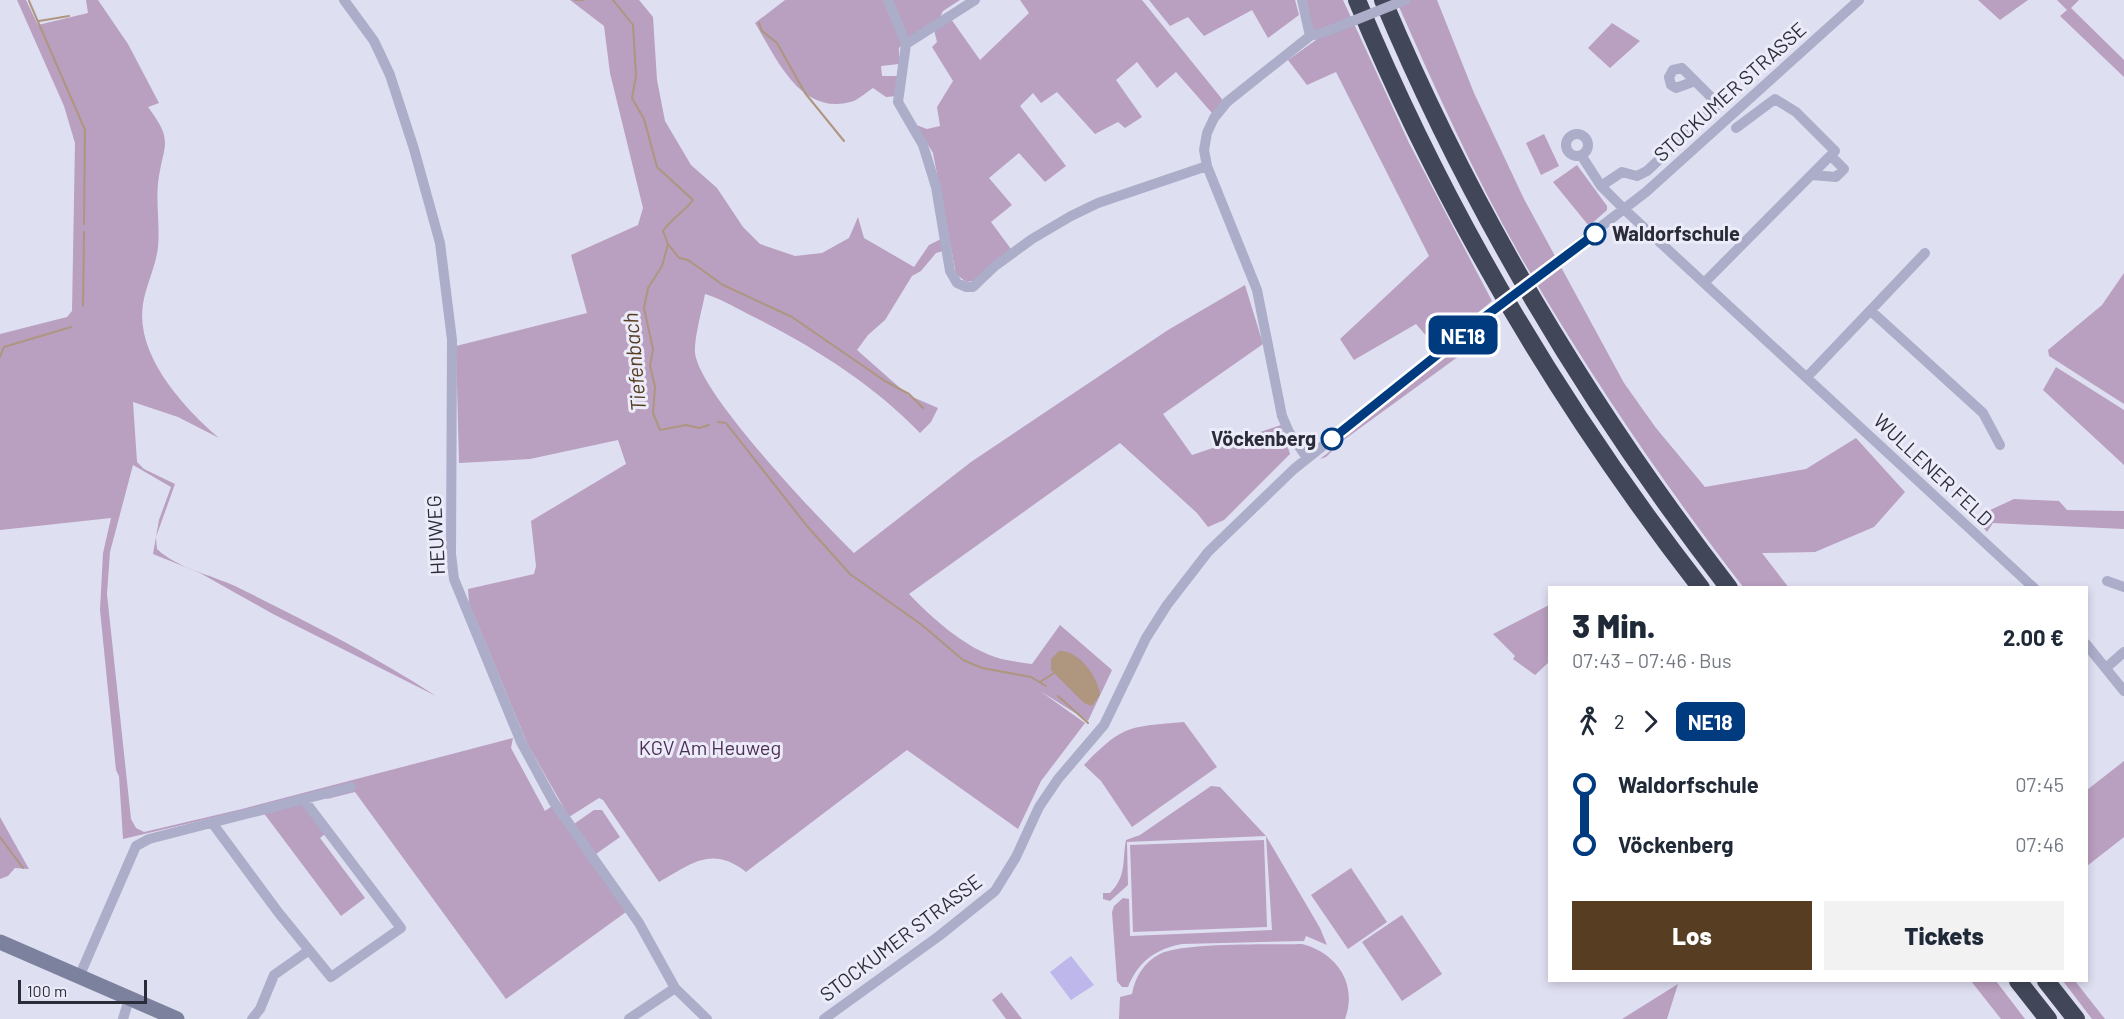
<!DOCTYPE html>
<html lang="de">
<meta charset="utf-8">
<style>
:root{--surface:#fff;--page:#f2f2f3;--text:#1f2937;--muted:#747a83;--accent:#573d21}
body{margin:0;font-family:Barlow,sans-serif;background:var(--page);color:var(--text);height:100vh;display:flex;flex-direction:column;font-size:22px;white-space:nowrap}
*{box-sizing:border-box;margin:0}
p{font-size:20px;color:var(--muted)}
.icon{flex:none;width:33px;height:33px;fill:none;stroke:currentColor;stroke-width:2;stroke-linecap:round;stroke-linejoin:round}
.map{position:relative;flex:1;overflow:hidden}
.sheet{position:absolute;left:1548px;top:586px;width:540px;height:396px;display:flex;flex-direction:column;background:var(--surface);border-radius:0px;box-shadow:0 3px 9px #0003}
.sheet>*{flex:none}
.badge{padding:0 12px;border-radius:9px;font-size:21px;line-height:39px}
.scale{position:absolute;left:18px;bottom:15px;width:129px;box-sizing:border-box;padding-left:6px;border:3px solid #2a2d37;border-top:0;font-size:16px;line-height:21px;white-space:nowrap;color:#2a2d37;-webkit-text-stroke:4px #ebebf9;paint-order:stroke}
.map>.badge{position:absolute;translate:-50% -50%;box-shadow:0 0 0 3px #fff}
.legs{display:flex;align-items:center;gap:9px;height:66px;padding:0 24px;font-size:20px}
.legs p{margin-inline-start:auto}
.summary{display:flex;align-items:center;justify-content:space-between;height:102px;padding:0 24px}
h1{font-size:33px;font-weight:800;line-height:45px}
.action{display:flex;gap:12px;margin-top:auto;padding:12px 24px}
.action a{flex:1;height:69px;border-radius:0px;background:var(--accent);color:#fff;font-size:24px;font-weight:800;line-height:69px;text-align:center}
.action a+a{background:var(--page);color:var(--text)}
ul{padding:0 24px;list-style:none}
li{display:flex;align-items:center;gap:21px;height:60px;font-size:22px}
li i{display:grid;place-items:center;width:9px;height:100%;margin:0 8px;background:currentColor}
li i::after{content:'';width:15px;height:15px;margin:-8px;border:4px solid;border-radius:50%;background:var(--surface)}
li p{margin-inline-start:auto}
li:first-child i{background:linear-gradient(#0000 50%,currentColor 0)}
li:last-child i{background:linear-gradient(currentColor 50%,#0000 0)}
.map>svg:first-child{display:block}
</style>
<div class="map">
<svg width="2124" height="1019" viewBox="0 0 2124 1019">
<rect width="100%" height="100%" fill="#dfdff2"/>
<path fill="#b99fc0" d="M17,0H26L38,25L88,13L86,0H98L128,44L159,103L148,107C175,143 163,143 158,183C156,204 160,225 158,247C156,266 146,285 143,304C135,355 183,407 219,438L178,417L133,402L137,462L144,469L175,484L156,537L157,549C177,568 211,575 235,586C304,620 372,654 436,696L273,614L200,573L153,554L159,520L171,487L133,465L110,552L107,594L131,819L136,828L144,832L242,809L513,738L511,748L545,811L552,806L626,912L506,999L355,792L327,799L325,791L123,839L119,776L116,770L100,610L103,553L111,518L0,530V334L67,317L72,311L75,143L64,106Z
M570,0H639L653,17L657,80L665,121L691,165L717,188L743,227L760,244L795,256L822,253L849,238L858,217L864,238L914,267L929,245L941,239L943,251L936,253L921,271L912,276L885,320L868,335L857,350L908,395L938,408L931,422L920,433C872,383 809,344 746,313C733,306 719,298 705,294C702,310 694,338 695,353C700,395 821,521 854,553L971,462L1168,330L1245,285L1263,344L1163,414L1192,455L1281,425L1290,454L1224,520L1208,527L1197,513L1120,443L909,594C932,618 963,646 995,657C1007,661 1020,662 1032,664L1060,625L1112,670L1088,721L1040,691L1085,723L1041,781L1018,829L907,750L746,872C712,845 691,864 659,882L603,800L599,798L569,817L527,743L469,603L468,589L534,574L536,566L531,521L626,464L618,440L530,459L459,463L456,346L587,313L571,255L638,225L643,208L610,73L604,26Z
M785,0H960L943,11L938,21L907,39L899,48V64L881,66L882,76H899L897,96L886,97L873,88C867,92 860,98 854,101C801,118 777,59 755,23Z
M1020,0H1142L1222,99L1221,104L1212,113L1176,72L1157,88L1137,62L1116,80L1142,117L1125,128L1118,122L1095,134L1057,92L1041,103L1033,93L1020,106L1066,166L1045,182L1019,153L989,178L1012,205L991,222L1011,249L973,281L966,282L956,274L933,153L916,125L927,129L940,126L937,107L953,81L932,47L937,42L934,30L951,19L980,60L1029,13Z
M1149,0H1295L1299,15L1268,38L1252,10L1204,36L1188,17L1170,26Z
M1305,0H1343L1409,143L1492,301L1436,347L1416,324L1354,360L1340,339L1429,256L1336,72L1307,85L1288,60L1316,40Z
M1396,0H1437L1474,93L1524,199L1624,383L1656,428L1705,487L1806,469L1856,438L1905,492L1874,527L1815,552L1762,553L1789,588H1744C1668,490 1598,387 1535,281C1481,191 1438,95 1396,0Z
M1978,0H2028L2000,20Z
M2057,0H2079L2071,8L2124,60V77L2060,16L2067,10Z
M1612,23L1640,41L1610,68L1588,48Z
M1544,134L1559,166L1541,175L1526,143Z
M1577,165L1607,206V210L1589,226L1553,182Z
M2124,273V404L2049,356L2048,350L2102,305Z
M1476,334L1481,340L1341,442L1326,457L1320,459L1339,444L1337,442Z
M2056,367L2124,410V465L2043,390Z
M2014,499L2059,501L2067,510L2124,511V529L1993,523L1987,532L1975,517Z
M1549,605V662L1535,675L1513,659L1515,656L1493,634Z
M1184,722L1217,767L1132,827L1101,781L1084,765C1124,724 1129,727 1184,722Z
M2124,761V837L2087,866V790Z
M1211,786L1220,787L1266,836L1320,928L1327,945L1306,936L1304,941L1182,944C1155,949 1138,962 1128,987H1122L1117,981L1112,912L1114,906L1123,898L1129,899L1130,936L1272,930L1266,836L1127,842L1128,885L1110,901L1103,899V893H1110C1127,876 1122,861 1126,840L1140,835Z
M303,804L326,833L320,838L365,898L341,916L263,812Z
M594,810H602L620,837L596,854L574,824Z
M0,817L29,869L15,868L8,876L0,879Z
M1264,840L1267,927L1133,932L1130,845Z
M1351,868L1387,922L1348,949L1311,895Z
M1402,915L1442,974L1402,1001L1362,942Z
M1302,944C1337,953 1358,984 1345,1019H1119L1120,997L1132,994C1135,977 1144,962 1160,954C1184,942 1271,945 1302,944Z
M1971,981H1996L2025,1019H2001Z
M2063,981H2075L2105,1019H2092Z
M1678,984L1667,1019H1622Z
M1002,992V993L1022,1019H1006L992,1000Z"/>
<path fill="#bdb7eb" d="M1071,956L1094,985L1071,1000L1050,972Z"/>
<path fill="#ae967f" d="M1059,651C1079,650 1098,677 1100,695L1092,706L1084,703L1051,670V659Z"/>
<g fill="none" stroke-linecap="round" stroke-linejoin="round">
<path stroke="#ae967f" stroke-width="2" d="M575,0H584
M613,0L633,25L636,76L632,98L644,119L657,167L693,200C684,212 671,219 663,231L668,244L662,266L648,288L644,308L653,349L650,366L655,387L653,413L660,430L686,425L699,428L709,425
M29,1L85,130L84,224
M39,21L69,16
M759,23L762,31L777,43L805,93L844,141
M668,244L679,258L688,260L723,285L792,317L885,381L909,394L923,408
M83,306L84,232
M0,357L4,347L71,327
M718,422L726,423L807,526L850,574L922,625L963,660L982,668L1031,677L1046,686
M1040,682L1054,673
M1058,696L1088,723
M0,837L23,868"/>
<path stroke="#abadc9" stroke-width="10" d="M344,0L374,41L390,75L414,149L440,243L452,340L451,554L454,579L521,742L553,801L639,923L675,988L707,1019
M888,0L906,44
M975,0L906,44L898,102L923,145L936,187L950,271L957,283L966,287H973L995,266L1032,239L1071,216L1098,203L1207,166
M1302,0L1310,36
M1566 145a11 11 0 1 1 22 0a11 11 0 1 1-22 0Z
M1581,155L1601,186L1625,210L2034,588
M1812,175L1836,177L1844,169L1831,156
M1601,186L1622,172L1637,176L1647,171L1718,104L1682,68L1673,70L1669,77L1671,85L1676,88L1695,81
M1543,271L1646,192L1859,0
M1705,282L1835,151L1796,112L1775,99L1736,128
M1871,311L1983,413L2000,445
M1807,377L1925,253
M1307,458L1289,432L1282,416L1257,290L1207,166L1204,150L1207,133L1214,118L1227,102L1310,36L1328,31
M2107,581L2124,587
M2086,644L2124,691
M2107,667L2124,652
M213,824L278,912L331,977L401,928L304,800
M79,977L136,846L149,839L351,787
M123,1019L129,999
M252,1019L260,1009L274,975L308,951
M629,1019L675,988
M824,1019L939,936L995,891L1016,857L1039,807L1058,779L1104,725L1146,638L1167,605L1208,552L1294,469L1487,315"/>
<path stroke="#7c829d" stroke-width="15" d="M0,942L177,1019"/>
<path stroke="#414758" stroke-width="18" d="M1357,0C1444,210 1562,409 1701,588
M1383,0C1471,210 1590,408 1729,588
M2018,981L2048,1019
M2046,981L2076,1019"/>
<path stroke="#abadc9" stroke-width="10" d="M1328,31L1405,0
M1487,315L1543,271"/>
</g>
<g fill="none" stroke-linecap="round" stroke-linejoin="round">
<g stroke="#fff" stroke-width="14">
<path id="line-1" d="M1332,439L1487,315L1595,234"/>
</g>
<use href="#line-1" stroke="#003b80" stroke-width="9"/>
</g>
<g fill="#fff" stroke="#003b80" stroke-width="3">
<circle cx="1595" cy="234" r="10"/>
<circle cx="1332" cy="439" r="10"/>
</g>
<g text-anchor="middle" stroke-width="6" stroke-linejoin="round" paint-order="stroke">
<g font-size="20" fill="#2a2d37" stroke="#ebebf9">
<text transform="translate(1730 92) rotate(-42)" y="7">STOCKUMER STRASSE</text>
<text transform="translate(1933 470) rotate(43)" y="7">WULLENER FELD</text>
<text transform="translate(436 535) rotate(-93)" y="7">HEUWEG</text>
<text transform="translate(901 938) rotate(-37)" y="7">STOCKUMER STRASSE</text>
</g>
<g font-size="20" font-weight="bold" fill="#2a2d37" stroke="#ebebf9" text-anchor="start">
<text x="1612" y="241">Waldorfschule</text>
<text x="1316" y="446" text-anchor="end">Vöckenberg</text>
</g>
<g font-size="20" fill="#4e2f55" stroke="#ebebf9">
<text x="710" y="755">KGV Am Heuweg</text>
</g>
<g font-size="21" font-style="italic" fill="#573d21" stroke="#ebebf9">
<text transform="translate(635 362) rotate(-95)" y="7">Tiefenbach</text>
</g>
</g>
</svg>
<div class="scale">100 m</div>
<b class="badge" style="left:1463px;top:335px;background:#003b80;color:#fff">NE18</b>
<section class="sheet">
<div class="summary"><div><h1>3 Min.</h1><p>07:43 – 07:46 · Bus</p></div><b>2.00 €</b></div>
<div class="legs"><svg class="icon" aria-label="walk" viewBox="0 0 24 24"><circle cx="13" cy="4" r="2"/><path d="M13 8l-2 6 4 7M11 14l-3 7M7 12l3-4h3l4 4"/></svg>2<svg class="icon" aria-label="forward" viewBox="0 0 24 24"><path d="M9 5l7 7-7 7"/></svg><b class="badge" style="background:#003b80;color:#fff">NE18</b></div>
<ul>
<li><i style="color:#003b80"></i><b>Waldorfschule</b><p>07:45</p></li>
<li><i style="color:#003b80"></i><b>Vöckenberg</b><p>07:46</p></li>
</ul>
<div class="action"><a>Los</a><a>Tickets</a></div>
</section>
</div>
